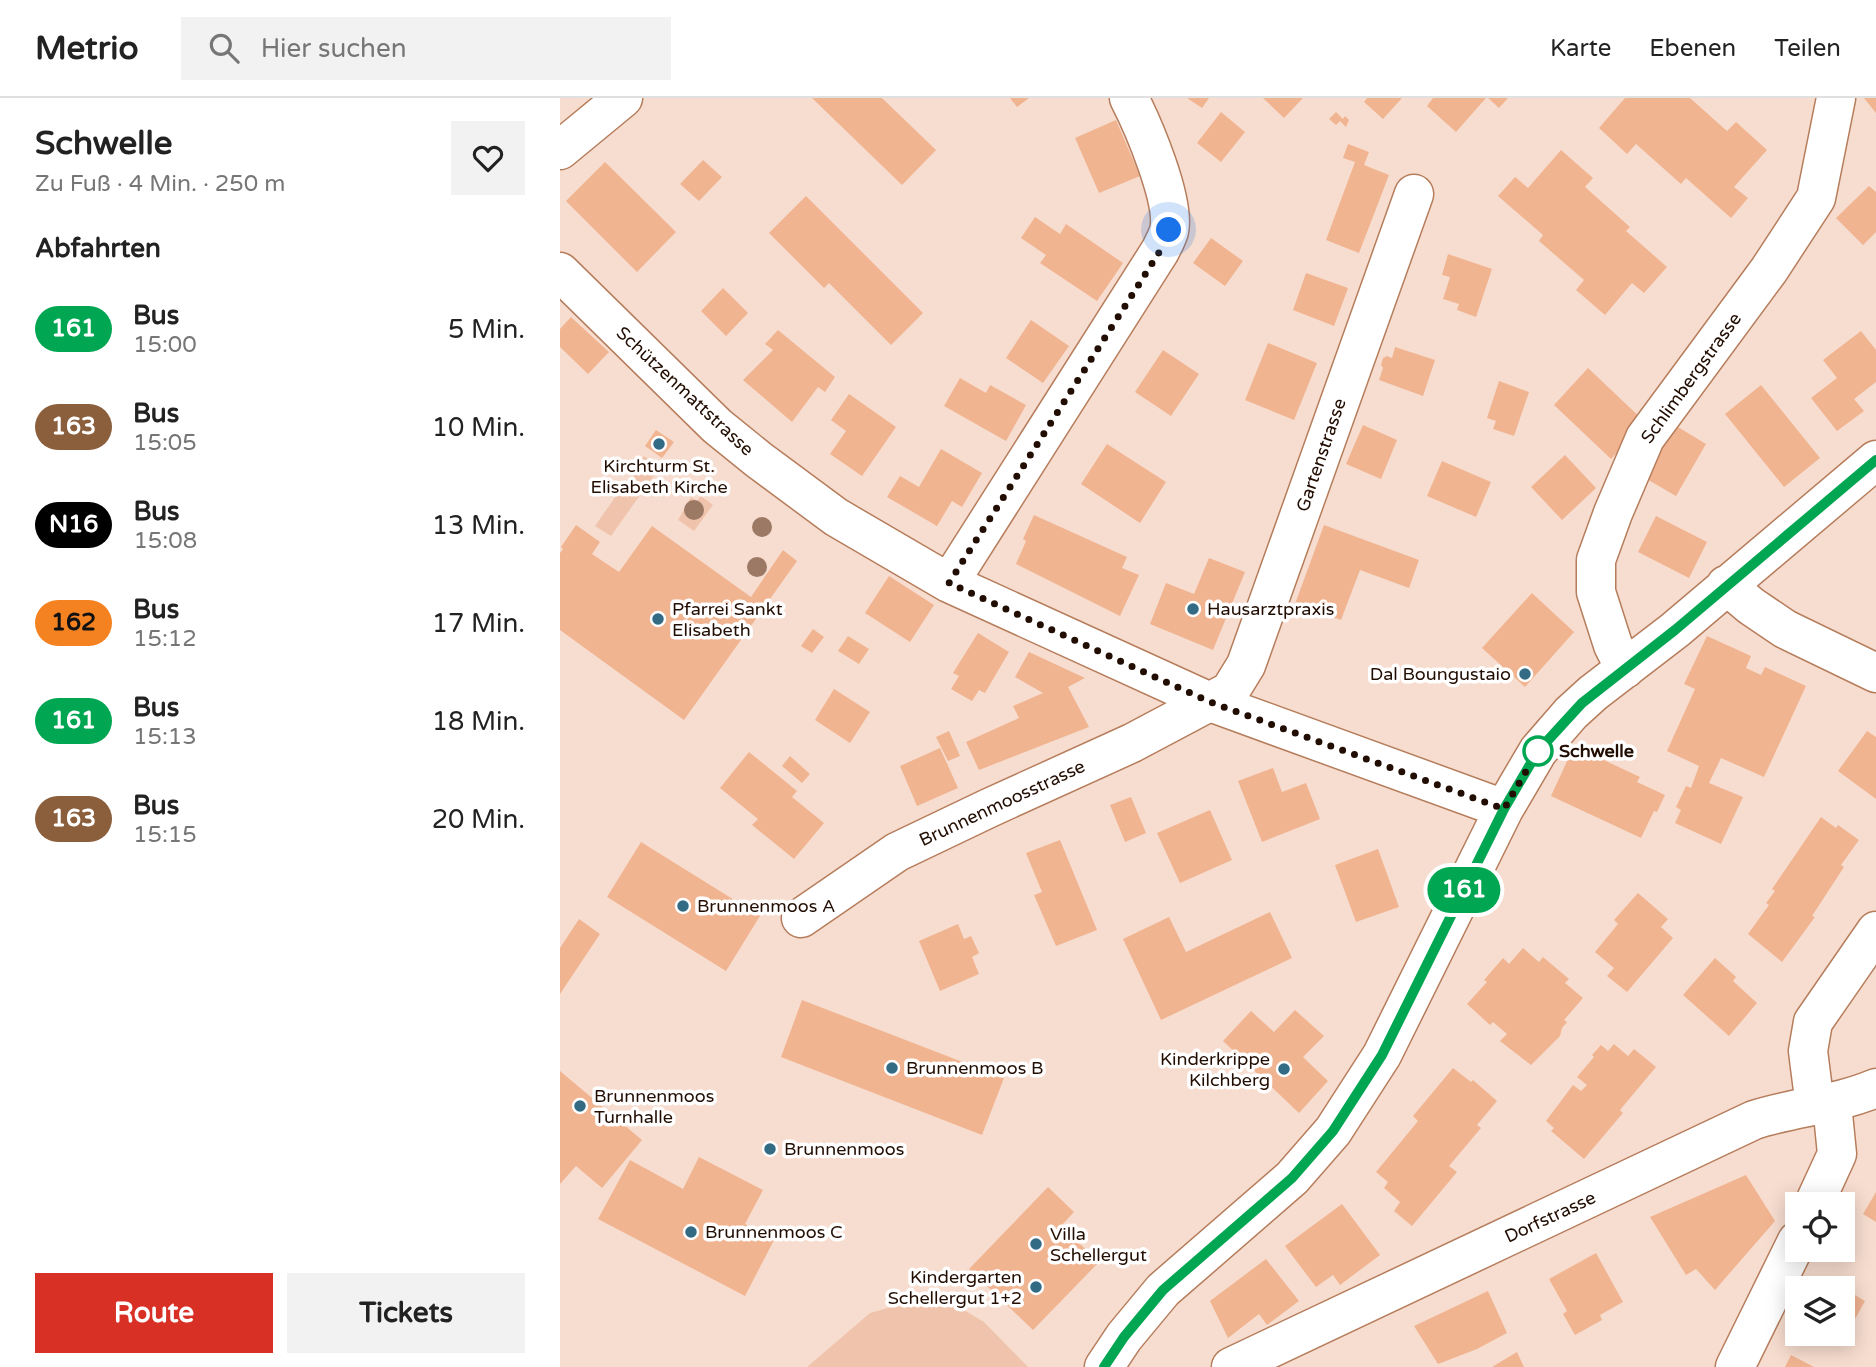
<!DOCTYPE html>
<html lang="de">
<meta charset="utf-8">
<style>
:root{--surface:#fff;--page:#f2f2f2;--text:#222;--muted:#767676;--line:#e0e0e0;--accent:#d93025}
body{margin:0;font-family:"Varela Round",sans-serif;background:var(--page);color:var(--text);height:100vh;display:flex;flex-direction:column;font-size:26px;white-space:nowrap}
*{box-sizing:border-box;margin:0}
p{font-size:23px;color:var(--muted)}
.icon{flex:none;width:38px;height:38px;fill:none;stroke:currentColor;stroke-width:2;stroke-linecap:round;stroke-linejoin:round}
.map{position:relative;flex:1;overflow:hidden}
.details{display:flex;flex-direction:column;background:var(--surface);width:560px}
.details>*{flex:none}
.badge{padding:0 14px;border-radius:23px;font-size:24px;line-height:46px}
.tools{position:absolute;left:1225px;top:1094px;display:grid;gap:14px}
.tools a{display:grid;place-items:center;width:70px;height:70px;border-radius:0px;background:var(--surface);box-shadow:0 4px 18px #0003;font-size:35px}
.you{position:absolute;width:35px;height:35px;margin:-18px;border:5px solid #fff;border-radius:50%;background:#1a73e8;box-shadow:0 0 0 10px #1a73e833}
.map>.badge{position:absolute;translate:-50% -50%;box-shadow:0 0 0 4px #fff}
h2{padding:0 35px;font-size:26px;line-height:63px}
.round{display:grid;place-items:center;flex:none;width:74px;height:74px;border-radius:0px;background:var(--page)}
.head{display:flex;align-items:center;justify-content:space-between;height:119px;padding:0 35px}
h1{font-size:33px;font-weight:700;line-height:52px}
.cta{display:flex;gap:14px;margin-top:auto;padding:14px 35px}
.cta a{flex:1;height:80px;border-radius:0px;background:var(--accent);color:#fff;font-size:28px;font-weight:700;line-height:80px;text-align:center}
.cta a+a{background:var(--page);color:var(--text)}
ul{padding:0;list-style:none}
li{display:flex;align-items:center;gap:21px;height:98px;padding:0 35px}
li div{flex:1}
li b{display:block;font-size:26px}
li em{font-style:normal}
li .badge{min-width:77px;font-weight:700;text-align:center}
header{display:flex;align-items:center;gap:42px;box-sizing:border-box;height:98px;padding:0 35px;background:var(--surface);border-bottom:2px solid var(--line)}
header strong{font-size:33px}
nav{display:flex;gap:38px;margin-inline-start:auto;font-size:24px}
.search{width:490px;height:63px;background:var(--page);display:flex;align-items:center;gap:18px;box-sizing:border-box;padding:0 24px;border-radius:0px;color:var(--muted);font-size:26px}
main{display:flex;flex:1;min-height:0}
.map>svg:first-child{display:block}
</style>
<header>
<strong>Metrio</strong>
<div class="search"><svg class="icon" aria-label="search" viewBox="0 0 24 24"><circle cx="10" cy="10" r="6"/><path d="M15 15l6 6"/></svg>Hier suchen</div>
<nav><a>Karte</a><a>Ebenen</a><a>Teilen</a></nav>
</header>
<main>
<section class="details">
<div class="head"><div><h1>Schwelle</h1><p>Zu Fuß · 4 Min. · 250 m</p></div><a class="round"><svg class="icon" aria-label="heart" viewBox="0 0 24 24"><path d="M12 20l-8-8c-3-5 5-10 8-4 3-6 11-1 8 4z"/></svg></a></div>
<h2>Abfahrten</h2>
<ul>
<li><span class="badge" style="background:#00a651;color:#fff">161</span><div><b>Bus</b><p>15:00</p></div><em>5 Min.</em></li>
<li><span class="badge" style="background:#8b5e3c;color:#fff">163</span><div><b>Bus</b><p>15:05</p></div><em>10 Min.</em></li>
<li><span class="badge" style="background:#000;color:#fff">N16</span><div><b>Bus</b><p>15:08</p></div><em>13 Min.</em></li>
<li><span class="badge" style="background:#f58220;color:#111">162</span><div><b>Bus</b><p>15:12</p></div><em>17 Min.</em></li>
<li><span class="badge" style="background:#00a651;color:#fff">161</span><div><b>Bus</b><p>15:13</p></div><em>18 Min.</em></li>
<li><span class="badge" style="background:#8b5e3c;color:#fff">163</span><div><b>Bus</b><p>15:15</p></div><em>20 Min.</em></li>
</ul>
<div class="cta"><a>Route</a><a>Tickets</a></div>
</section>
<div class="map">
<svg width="1316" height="1269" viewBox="0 0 1316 1269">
<rect width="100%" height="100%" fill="#f7ddcf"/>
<path fill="#f0c4ac" d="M84,358L100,369L51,438L35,428Z
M141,398L153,407L134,433L118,422L131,399L137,403Z
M377,1196L424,1224L468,1269H247L310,1215Z"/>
<path fill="#f1b491" d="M252,0H322L376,52L342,87Z
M450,0H469L457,9Z
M627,0H649L642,10Z
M703,0H743L724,20Z
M807,0H842L823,21L804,4Z
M873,0H926L896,34L867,8Z
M928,0H948L939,10Z
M1065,0H1130L1167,33L1176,24L1207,52L1174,89L1188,100L1171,120L1126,80L1121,86L1076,46L1067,56L1039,30Z
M1304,0H1316V15Z
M661,14L685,34L661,64L637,45Z
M776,14L783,21L785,18L789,22L786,29L780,23L776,27L769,21Z
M556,22L580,78L539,95L515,40Z
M788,46L809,54L804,67L829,77L799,155L766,142L795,64L783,60Z
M1001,52L1033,80L1025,89L1070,129L1066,133L1107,169L1084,195L1072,185L1045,217L1016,192L1024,182L979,143L983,137L938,98L955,79L968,90Z
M143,62L162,79L139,103L120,86Z
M45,64L116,134L77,174L6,103Z
M1309,88L1316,94V134L1303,147L1276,120Z
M246,98L363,215L331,247L269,185L264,190L209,135Z
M475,119L500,136L506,126L563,165L537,203L480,165L486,157L461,140Z
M651,140L683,163L665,188L633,165Z
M888,156L932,171L916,219L897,212L899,206L883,201L890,179L882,177Z
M746,175L788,190L774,228L733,212Z
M163,190L188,215L166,238L141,213Z
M11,219L49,254L28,276L0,249V231Z
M471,222L509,248L483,285L446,260Z
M218,232L275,279L265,294L258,289L232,324L183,282L213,252L205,246Z
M1301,233L1316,252V284L1294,301L1304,313L1277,333L1251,300L1277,280L1263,262Z
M708,245L757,265L734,322L685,302Z
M835,249L875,262L863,298L819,282L823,270L821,267L823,260L827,258L832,260Z
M603,252L639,276L611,318L575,294Z
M1028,270L1085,324L1051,361L994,307Z
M400,280L426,295L430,287L466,307L446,343L384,308Z
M939,283L969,294L954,338L933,331L936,323L927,320Z
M1201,287L1260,360L1224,389L1165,316Z
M289,296L336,329L302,378L270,356L286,333L271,322Z
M1108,323L1146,346L1116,398L1078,376Z
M803,327L837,342L821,381L786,366Z
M96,332L114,344L102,360L85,348Z
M547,346L606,384L580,425L521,386Z
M381,351L422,375L402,409L392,403L377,428L327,399L340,378L359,389Z
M1005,357L1036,390L1002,422L971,389Z
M882,363L931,384L916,419L867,398Z
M474,417L567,459L562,470L579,477L560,518L456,466L466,443L463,441Z
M1096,418L1147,444L1129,480L1078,454Z
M16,427L40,444L32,456L59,474L92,428L191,499L223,452L237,463L124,622L0,532V455L3,451L1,449Z
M764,427L859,462L849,490L800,472L781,522L735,506Z
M649,460L685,474L653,552L590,526L606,485L634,496Z
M329,478L374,507L350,544L305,515Z
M972,495L1014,534L965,589L922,550Z
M253,531L264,539L252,555L241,548Z
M418,535L449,554L425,595L419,592L412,603L391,591L399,578L393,575Z
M288,538L309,551L299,566L278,553Z
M1147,538L1191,558L1186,570L1201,577L1205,569L1246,588L1204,679L1161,660L1149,685L1183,699L1161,746L1115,725L1121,712L1116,709L1126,688L1131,690L1139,668L1107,653L1135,591L1124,586Z
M469,554L525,580L508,589L529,629L419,672L406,644L459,620L453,608L483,595L455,579Z
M274,591L310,614L290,645L255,622Z
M389,633L400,658L388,663L376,639Z
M1307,633L1316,639V701L1278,673Z
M1014,648L1080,679L1077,684L1105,697L1097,714L1094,713L1081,740L991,698Z
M380,650L398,690L357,708L340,668Z
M189,654L237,693L232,699L264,725L234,761L192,727L198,721L160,690Z
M230,658L250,676L242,685L222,668Z
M713,670L722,694L746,685L760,721L702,744L678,683Z
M571,699L586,735L565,744L550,707Z
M650,712L672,762L620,785L597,735Z
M1261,719L1276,730L1278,727L1299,742L1281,767L1284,769L1252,818L1255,819L1222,864L1188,836L1209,807L1206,805L1215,793L1212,791Z
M500,742L537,832L496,848L474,797L482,794L466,755Z
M81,744L200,818L166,873L47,799Z
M818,751L839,809L796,824L775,767Z
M1078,795L1108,821L1101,829L1113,840L1067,894L1047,878L1054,870L1035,854L1058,826L1054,822Z
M710,814L732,860L601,922L563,841L609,819L626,854Z
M19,821L40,836L0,896V850Z
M398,826L404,841L411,838L419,855L412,859L419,876L380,893L359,843Z
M963,850L979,864L983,859L1009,881L1005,885L1023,900L1004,922L1007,924L1002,930L1000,938L971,967L940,943L947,936L933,924L930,927L907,906L927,884L924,882L943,860L949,866Z
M1155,860L1176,879L1173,883L1197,905L1169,938L1123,897Z
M242,902L444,980L422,1037L221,959Z
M735,912L764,938L743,959L768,983L739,1015L663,943L691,913L714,934Z
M1054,946L1068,958L1074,951L1096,969L1060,1012L1063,1015L1024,1061L991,1033L994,1030L986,1023L1013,987L1021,993L1027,987L1017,979L1034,959L1032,957L1041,947L1048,953Z
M893,970L911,984L913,982L937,1003L917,1027L921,1030L889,1068L897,1074L852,1128L834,1113L840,1104L824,1090L828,1084L816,1074L858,1023L853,1018Z
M0,973L82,1042L42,1090L16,1068L0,1086Z
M139,1059L203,1092L185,1126L214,1142L185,1198L38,1121L70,1062L123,1091Z
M1186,1077L1215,1123L1155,1192L1136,1171L1126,1177L1090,1119Z
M488,1089L514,1114L501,1128L539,1164L473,1232L409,1171Z
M1316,1094V1124L1303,1116Z
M782,1106L820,1157L780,1187L773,1177L756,1189L725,1148Z
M1036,1155L1063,1204L1040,1217L1042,1222L1015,1237L1003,1216L1007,1213L989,1181Z
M706,1161L739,1203L707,1227L699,1216L668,1240L650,1203Z
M1283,1190L1305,1203L1285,1239L1278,1236H1283Z
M928,1193L947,1235L917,1251L878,1266L854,1228Z
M957,1254L964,1269H932Z
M1231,1257L1254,1269H1225Z"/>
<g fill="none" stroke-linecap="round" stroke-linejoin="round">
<g stroke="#b67d5c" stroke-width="41">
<path id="minor" d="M0,52L63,0
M0,174L157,328L199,362L276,419L389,485L650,604L944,711
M389,485L600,153C603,147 607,140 609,133C616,104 583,27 569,0
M1166,487L1191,508L1225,531L1316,575
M1065,571L1053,547L1036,494V462L1053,415L1085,340L1209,172L1256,100L1276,0
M241,820L337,754L429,710L572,645L670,593L686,567L854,96
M1255,1008L1248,953L1253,924L1316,833
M1254,1106L1277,1056L1272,1006
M544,1269L564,1239L603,1192L732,1080L773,1033L822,957L944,711L978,653L1011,615L1033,595L1115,532L1316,362
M671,1269L1194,1022C1234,1009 1276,1007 1316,990
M1175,1269L1237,1143"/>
</g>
<use href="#minor" stroke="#fff" stroke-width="38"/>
</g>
<g fill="#9b7965">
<circle cx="134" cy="412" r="10"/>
<circle cx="202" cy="429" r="10"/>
<circle cx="197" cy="469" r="10"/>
</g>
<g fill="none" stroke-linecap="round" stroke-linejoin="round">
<g stroke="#fff" stroke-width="16">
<path id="line" d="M544,1269L564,1239L603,1192L732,1080L773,1033L822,957L944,711L978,653L1022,605L1115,532L1316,362"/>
</g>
<use href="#line" stroke="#00a651" stroke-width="10"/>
<path stroke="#220d02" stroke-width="7" stroke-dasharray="0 12.6" d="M609,132L600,153L389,485L650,604L944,711L978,653"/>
</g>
<g fill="#336b85" stroke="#fff" stroke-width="2.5">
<circle cx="99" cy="346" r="7"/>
<circle cx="633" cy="511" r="7"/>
<circle cx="98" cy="521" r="7"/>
<circle cx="965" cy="576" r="7"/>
<circle cx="123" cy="808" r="7"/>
<circle cx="332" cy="970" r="7"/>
<circle cx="724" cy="971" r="7"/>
<circle cx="20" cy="1008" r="7"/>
<circle cx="210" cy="1051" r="7"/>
<circle cx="131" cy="1134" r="7"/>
<circle cx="476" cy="1146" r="7"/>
<circle cx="476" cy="1189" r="7"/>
</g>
<circle fill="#fff" stroke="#00a651" stroke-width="3.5" cx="978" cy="653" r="14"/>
<g text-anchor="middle" stroke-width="7" stroke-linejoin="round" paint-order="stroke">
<g font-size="18" fill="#220d02" stroke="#fff">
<text transform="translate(1131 280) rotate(-54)" y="6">Schlimbergstrasse</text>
<text transform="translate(125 293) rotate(43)" y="6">Schützenmattstrasse</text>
<text transform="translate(761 357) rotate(-71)" y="6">Gartenstrasse</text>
<text transform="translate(442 705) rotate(-25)" y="6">Brunnenmoosstrasse</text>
<text transform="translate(990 1119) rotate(-25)" y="6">Dorfstrasse</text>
</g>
<g font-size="18" fill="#220d02" stroke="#fff" text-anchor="start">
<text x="99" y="374" text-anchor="middle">Kirchturm St.<tspan x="99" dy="21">Elisabeth Kirche</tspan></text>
<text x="112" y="517">Pfarrei Sankt<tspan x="112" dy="21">Elisabeth</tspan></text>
<text x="647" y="517">Hausarztpraxis</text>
<text x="951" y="582" text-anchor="end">Dal Boungustaio</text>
<text x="137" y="814">Brunnenmoos A</text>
<text x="710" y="967" text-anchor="end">Kinderkrippe<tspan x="710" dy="21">Kilchberg</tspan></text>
<text x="346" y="976">Brunnenmoos B</text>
<text x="34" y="1004">Brunnenmoos<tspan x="34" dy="21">Turnhalle</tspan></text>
<text x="224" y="1057">Brunnenmoos</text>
<text x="145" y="1140">Brunnenmoos C</text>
<text x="490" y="1142">Villa<tspan x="490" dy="21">Schellergut</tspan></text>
<text x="462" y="1185" text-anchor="end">Kindergarten<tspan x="462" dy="21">Schellergut 1+2</tspan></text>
</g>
<g font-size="18" font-weight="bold" fill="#220d02" stroke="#fff" text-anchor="start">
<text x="999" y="659">Schwelle</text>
</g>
</g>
</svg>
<div class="tools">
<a><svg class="icon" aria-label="locate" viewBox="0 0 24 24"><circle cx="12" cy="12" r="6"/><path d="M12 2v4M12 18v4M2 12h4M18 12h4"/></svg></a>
<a><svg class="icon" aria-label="layers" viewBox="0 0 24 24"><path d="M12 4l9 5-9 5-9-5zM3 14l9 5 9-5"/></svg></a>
</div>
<div class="you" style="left:609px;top:132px"></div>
<b class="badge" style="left:904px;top:792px;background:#00a651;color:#fff">161</b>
</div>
</main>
